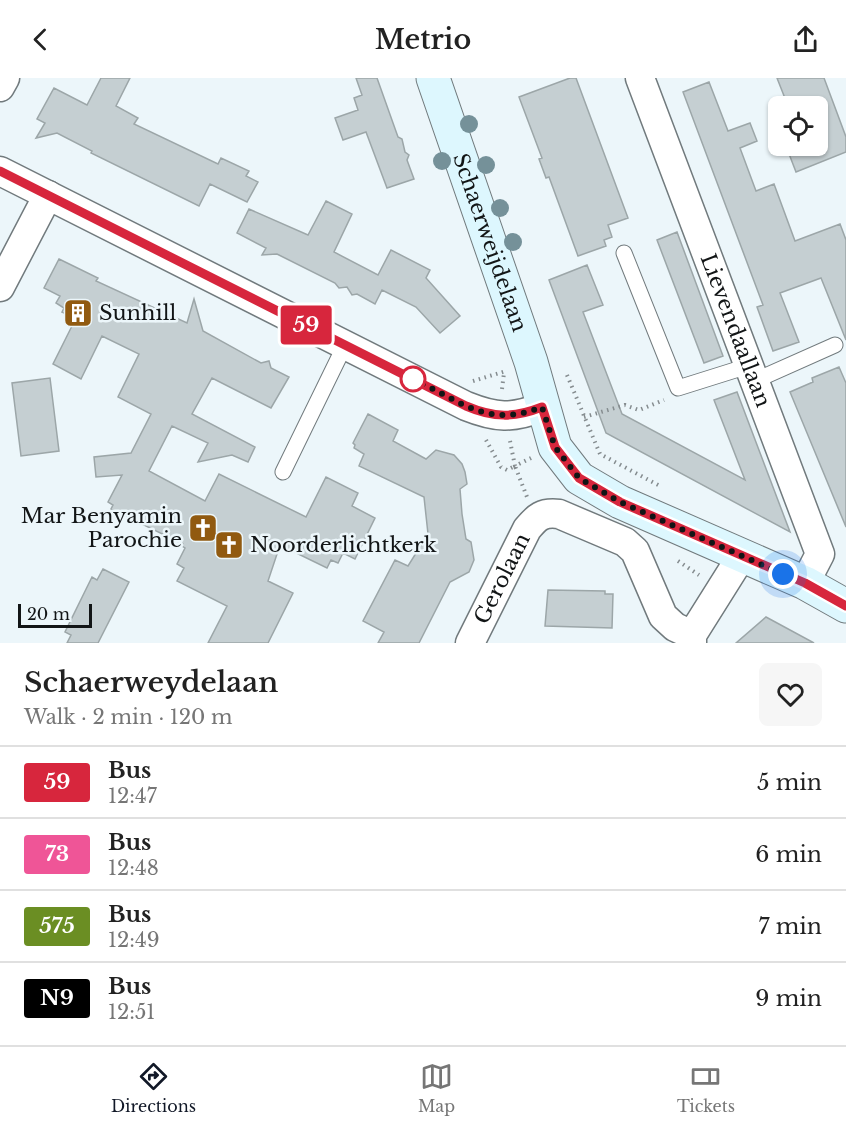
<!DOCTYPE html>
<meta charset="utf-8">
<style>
:root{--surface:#fff;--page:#f6f6f6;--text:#222;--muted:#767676;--line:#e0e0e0;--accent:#111827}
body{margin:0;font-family:"Libre Baskerville",serif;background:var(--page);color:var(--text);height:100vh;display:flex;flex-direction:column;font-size:22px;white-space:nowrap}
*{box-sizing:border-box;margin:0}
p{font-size:20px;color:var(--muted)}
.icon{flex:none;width:33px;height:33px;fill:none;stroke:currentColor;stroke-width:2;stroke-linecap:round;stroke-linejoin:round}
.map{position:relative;height:565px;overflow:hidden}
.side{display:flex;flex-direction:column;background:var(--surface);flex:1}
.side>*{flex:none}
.badge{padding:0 12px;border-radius:4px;font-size:21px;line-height:39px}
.fabs{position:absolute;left:768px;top:18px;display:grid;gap:12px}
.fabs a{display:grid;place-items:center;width:60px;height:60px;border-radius:9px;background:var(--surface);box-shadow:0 2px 4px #0004;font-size:30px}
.scale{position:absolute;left:18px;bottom:15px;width:74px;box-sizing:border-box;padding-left:6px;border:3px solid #121516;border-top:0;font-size:16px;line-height:21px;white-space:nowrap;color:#121516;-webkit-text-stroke:4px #ecf6fa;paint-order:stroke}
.you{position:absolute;width:30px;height:30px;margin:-15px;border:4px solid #fff;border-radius:50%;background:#1a73e8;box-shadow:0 0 0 9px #1a73e833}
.map>.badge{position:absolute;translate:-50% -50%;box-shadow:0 0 0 3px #fff}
.round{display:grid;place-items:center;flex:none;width:63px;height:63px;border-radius:9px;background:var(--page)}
.overview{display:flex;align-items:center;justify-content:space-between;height:102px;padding:0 24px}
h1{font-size:28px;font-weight:600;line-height:45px}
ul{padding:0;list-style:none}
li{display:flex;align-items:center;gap:18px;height:72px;padding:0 24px;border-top:2px solid var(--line)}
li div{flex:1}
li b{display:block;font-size:22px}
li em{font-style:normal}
li .badge{min-width:66px;font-weight:700;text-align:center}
header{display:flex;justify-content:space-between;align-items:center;height:78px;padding:0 24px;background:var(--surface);font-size:27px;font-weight:600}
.tab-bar{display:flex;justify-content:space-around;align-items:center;height:84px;border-top:2px solid var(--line);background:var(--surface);font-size:16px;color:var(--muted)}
.tab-bar a{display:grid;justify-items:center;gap:3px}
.tab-bar .selected{color:var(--accent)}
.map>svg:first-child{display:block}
</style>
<header><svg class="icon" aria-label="back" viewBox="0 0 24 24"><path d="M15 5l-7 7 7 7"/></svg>Metrio<svg class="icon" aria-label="share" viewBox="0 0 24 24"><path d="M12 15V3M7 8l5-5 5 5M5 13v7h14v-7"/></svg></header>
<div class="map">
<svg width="846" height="565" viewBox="0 0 846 565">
<rect width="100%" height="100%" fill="#ecf6fa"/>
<path fill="#c5cfd2" stroke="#9ca6a8" stroke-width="1.5" d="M101,0H130L116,28L138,40L134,46L218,86L221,80L249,93L246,98L258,104L247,124L210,106L199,128L91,75L92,73L57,55L36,60L45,45L37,41L54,10L87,27Z
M356,0H377L398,59L402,61L405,74L409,77L407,82L414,101L387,110L366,54L343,62L335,40L358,32L354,20L362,17Z
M570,0H576L628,140L608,147L612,159L604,162L606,168L578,178L549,99L546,100L539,81L542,80L519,19Z
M777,0H824L846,59V74L796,94L786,68H818V28H788Z
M709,4L728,53L750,45L757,63L740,70L756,113L774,106L795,163L840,146L846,162V262L821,200L780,215L799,264L773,273L757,229L763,227L683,14Z
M326,123L352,136L334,174L378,197L391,172L430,192L426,200L460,238L440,255L416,229L382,212L375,226L357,216L352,217L347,209L339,210L335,205L277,176L262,177L266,170L237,155L249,131L308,157Z
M677,154L723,278L704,285L657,162Z
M59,181L98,200L96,203L187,245L194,221L203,253L261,285L269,283L271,290L289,299L271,330L212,300L192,336L255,369L248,384L232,377L198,384L208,365L172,348L149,393L205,423L219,396L306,439L326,399L358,415L352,428L375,440L355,481L343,475L338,485L331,482L327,490L280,467L268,503L293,515L268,565H208L227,528L177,503L184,490L177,486L185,470L182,468L183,466L111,431L113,427L108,424L122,397L96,399L94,379L131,375L151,336L118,319L139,276L102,258L81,301L53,286L76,240L62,234L64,230L56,225L60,218L44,210Z
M587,187L603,227L583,234L622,336L745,402L714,322L737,314L790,454L606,355L549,202Z
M839,289L846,305V449L790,314L813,304L812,300Z
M50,300L59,373L21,378L12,305Z
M368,336L398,352L393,363L426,381L436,372L454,377L462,386L465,394L467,406L460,411L462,436L466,461L471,464L474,482L469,494L450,504L419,565H378L384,554L363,543L395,482L408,488L428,456L424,419L359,388L364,376L354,370L355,367L353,365Z
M103,491L129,504L98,565H67L71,557L65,554L92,499L97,502Z
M548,512L605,513V516H613L612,550L545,548Z
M766,539L814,565H736Z"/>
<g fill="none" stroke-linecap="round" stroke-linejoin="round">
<g stroke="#717a7d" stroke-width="17">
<path id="lane" d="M624,175L678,310L748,288
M754,303L835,267
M283,394L345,267"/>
</g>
<g stroke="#717a7d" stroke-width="31">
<g id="street">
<path id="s1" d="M640,0L820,476L805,505"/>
<path d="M0,9L5,0"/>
<path d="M0,93L466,328C496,340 512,341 542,329"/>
<path d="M0,209L48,117"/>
<path id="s2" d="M470,565L527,451C537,439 542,434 559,436L625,464L635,473L663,538L675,549L692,557"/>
<path d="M692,565V557L741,479"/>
</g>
</g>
<g stroke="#717a7d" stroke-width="35">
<g id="secondary">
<path id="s3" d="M433,0L531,284L555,369L579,400L620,424L805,505L846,528"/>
</g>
</g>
<path stroke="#858c8f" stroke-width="4" stroke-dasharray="1.5 4.5" stroke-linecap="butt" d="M567,297L600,376L660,408
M473,303L506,293
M502,311L504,295
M584,339L625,327L639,332L664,322
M486,362L501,389L507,392L515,388L527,419
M510,363L515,388L531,380
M678,483L699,497"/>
<use href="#lane" stroke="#fff" stroke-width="15"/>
<use href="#street" stroke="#fff" stroke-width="28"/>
<use href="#secondary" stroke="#ddf7fe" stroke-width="33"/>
</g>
<g fill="#759199">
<circle cx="469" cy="46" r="9"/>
<circle cx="442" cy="83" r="9"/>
<circle cx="486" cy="87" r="9"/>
<circle cx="500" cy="130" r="9"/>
<circle cx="513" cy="164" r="9"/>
</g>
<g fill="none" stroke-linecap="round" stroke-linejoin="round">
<g stroke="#fff" stroke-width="14">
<path id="line" d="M0,93L466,328C494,340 514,340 542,329L555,369L579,400L620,424L805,505L846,528"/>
</g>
<use href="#line" stroke="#d7263d" stroke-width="9"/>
<path stroke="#121516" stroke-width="6" stroke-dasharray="0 10.8" d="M413,301C461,323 487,351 542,329L555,369L579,400L620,424L783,496"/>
</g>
<defs>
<g id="building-square" transform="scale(1.5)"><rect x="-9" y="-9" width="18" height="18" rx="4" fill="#915a10" stroke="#ecf6fa"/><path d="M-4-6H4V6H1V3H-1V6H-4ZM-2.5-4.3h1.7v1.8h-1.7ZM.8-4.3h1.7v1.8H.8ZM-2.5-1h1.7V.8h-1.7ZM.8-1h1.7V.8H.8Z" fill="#fff"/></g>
<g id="church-square" transform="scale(1.5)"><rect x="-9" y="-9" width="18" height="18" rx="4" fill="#915a10" stroke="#ecf6fa"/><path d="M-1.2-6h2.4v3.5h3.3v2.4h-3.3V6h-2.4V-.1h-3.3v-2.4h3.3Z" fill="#fff"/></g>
</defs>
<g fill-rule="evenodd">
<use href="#building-square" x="78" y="235"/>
<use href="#church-square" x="203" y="450"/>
<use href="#church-square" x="229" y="467"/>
</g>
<circle fill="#fff" stroke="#d7263d" stroke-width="3" cx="413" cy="301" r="12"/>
<g text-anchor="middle" stroke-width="5" stroke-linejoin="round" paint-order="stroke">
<g font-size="21" fill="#121516" stroke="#ecf6fa">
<text dy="7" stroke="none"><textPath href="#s3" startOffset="174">Schaerweijdelaan</textPath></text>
<text dy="7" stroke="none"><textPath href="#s1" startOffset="270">Lievendaallaan</textPath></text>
<text dy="7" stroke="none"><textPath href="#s2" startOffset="72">Gerolaan</textPath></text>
</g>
<g font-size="21" fill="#121516" stroke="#ecf6fa" text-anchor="start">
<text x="99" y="242">Sunhill</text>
<text x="182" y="445" text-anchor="end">Mar Benyamin<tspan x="182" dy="24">Parochie</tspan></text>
<text x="250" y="474">Noorderlichtkerk</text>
</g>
</g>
</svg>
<div class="fabs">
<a><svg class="icon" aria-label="locate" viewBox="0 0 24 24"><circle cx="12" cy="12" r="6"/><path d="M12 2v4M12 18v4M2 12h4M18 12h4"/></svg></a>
</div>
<div class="scale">20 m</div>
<div class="you" style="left:783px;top:496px"></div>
<b class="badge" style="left:306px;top:247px;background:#d7263d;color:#fff">59</b>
</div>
<section class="side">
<div class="overview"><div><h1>Schaerweydelaan</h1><p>Walk · 2 min · 120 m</p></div><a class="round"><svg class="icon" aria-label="heart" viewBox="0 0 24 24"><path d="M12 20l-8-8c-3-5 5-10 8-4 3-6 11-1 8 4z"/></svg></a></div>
<ul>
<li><span class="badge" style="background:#d7263d;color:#fff">59</span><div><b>Bus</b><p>12:47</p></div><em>5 min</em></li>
<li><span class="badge" style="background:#ef5597;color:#fff">73</span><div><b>Bus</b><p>12:48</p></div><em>6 min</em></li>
<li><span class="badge" style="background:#6b8e23;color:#fff">575</span><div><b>Bus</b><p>12:49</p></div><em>7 min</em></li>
<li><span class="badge" style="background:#000;color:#fff">N9</span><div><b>Bus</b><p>12:51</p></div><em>9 min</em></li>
</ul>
</section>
<nav class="tab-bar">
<a class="selected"><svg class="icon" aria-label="directions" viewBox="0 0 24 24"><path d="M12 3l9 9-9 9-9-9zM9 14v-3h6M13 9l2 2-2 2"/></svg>Directions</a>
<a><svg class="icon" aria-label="map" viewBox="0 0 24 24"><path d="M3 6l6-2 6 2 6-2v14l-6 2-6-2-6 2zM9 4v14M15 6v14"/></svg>Map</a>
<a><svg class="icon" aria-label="tickets" viewBox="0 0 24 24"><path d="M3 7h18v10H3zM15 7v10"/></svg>Tickets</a>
</nav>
